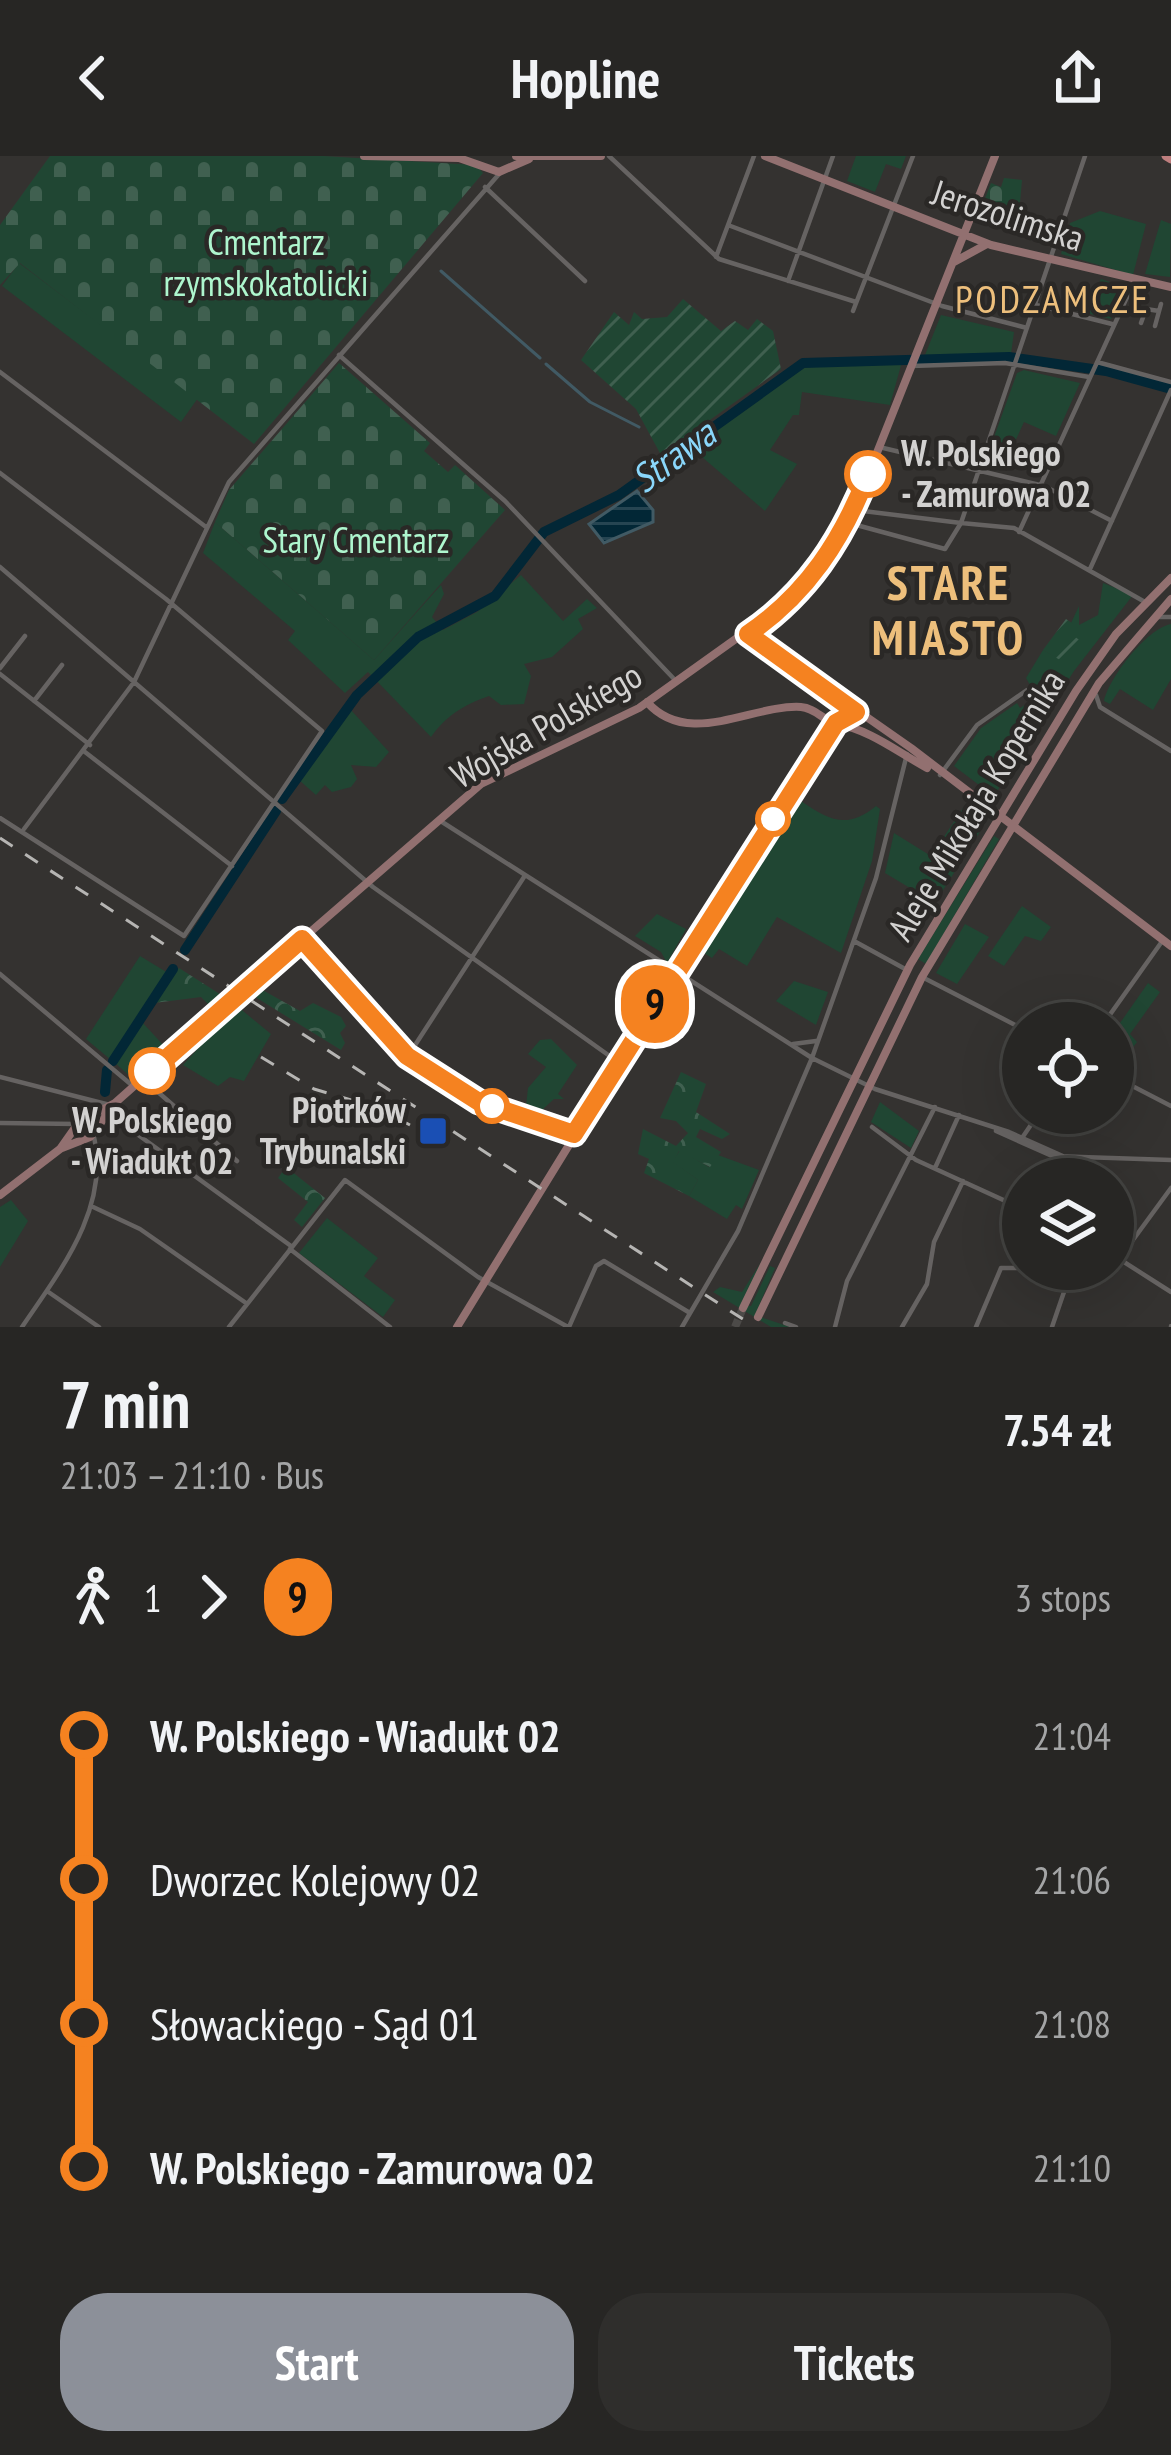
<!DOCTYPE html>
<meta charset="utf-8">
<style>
:root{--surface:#272624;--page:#2f2e2c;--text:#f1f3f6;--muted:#a4a5a6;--line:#434341;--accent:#8c9099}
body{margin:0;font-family:"PT Sans Narrow",sans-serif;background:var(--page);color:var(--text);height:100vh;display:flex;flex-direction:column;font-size:45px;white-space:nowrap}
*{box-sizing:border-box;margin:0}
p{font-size:39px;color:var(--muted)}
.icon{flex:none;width:66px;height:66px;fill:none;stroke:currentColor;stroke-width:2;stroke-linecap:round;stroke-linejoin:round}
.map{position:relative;height:1171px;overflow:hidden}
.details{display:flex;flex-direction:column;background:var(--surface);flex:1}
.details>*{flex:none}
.badge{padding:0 24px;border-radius:39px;font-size:42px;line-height:78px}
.buttons{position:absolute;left:1002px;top:846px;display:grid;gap:24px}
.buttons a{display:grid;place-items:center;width:132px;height:132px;border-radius:50%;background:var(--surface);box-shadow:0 12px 48px #0002,0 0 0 3px var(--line);font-size:60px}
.map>.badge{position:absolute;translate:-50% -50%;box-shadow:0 0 0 6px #fff}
.legs{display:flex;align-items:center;gap:18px;height:132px;padding:0 60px;font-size:39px}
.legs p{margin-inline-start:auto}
.summary{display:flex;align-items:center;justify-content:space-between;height:204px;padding:0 60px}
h1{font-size:66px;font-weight:600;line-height:90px}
.primary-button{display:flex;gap:24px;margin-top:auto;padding:24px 60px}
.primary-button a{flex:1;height:138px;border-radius:48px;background:var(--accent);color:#fff;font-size:48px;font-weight:600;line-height:138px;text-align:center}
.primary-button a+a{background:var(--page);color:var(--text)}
ul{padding:0 60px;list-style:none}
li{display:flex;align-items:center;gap:42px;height:144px;font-size:45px}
li i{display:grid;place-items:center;width:18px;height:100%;margin:0 15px;background:currentColor}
li i::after{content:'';width:30px;height:30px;margin:-15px;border:9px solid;border-radius:50%;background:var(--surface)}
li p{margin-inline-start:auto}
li:first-child i{background:linear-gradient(#0000 50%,currentColor 0)}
li:last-child i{background:linear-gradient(currentColor 50%,#0000 0)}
header{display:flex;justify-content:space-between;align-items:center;height:156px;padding:0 60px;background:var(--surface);font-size:54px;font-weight:600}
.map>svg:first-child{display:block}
</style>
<header><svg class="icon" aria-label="back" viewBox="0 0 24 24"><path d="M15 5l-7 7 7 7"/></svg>Hopline<svg class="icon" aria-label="share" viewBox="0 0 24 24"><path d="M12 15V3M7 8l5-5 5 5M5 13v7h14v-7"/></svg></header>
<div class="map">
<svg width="1171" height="1171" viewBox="0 0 1171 1171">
<defs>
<pattern id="forest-crowns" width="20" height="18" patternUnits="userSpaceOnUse" patternTransform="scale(3)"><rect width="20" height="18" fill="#204633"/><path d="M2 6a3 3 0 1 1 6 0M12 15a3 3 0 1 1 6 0" fill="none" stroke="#406050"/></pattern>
<pattern id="cemetery-stones" width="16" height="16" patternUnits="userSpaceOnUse" patternTransform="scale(3)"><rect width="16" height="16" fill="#204633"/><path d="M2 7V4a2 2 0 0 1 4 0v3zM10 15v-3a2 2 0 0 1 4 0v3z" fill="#406050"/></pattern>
<pattern id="garden-furrows" width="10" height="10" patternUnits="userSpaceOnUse" patternTransform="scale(3)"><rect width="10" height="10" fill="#204633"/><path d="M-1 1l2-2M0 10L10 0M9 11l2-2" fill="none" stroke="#406050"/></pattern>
<pattern id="water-rules" width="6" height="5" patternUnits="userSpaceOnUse" patternTransform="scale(3)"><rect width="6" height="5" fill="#022736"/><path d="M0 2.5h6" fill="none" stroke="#264552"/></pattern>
</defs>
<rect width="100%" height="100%" fill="#343230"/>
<path fill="#204633" d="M856,0H906L901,13L886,8L875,36L847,25Z
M1100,55L1146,68L1133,119L1061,98L1070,67Z
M1161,64L1171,68L1170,121L1145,118Z
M19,107L198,242L181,266L2,130Z
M1101,123L1125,131L1111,163L1044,147L1049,133V146L1085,154Z
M941,159L1014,176L1011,198L925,199Z
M903,202L890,249L802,236L799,259H793L770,294L797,308L765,355L688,289L798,212Z
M1024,214L1080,227L1056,280L1024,266L1013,290L993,284L1017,217Z
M215,366L374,504L441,429L444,438L432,461L443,474L477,456L521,419L563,465L587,443L597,452L578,463L583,473L552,501L524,508L531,520L524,548L501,549L489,540C463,549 446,560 431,581L368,516L345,537L288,484L295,475L203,397Z
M1103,427L1133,439L1074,515L994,640L982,631L985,626L979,629L954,610L981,572L1017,547L1020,552L1037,541L1026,522L1043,494L1060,503L1078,472L1071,467L1079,450V469L1098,459Z
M1171,468V523L1153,554L1120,533L1110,548L1104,545C1109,522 1146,473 1171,468Z
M351,554L389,596L376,611L351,609L357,623L351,631L332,636L325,629L316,639L299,624Z
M801,645C829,664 847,674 876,650L880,653L872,705L841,797L777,761L747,810L719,793L712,802L699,794L757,702L764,705Z
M963,652L982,666L981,674L935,747L885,717L894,677L931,700Z
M994,680L999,683L926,808L918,803Z
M1022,750L1051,771L1041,785L1025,780L1004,810L988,800Z
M657,758L686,773L667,807L661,796L635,780Z
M965,768L989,781L957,828L936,817Z
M140,800L168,817L111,904L86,883Z
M794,825L828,836L816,869L776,845Z
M1148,827L1160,836L1130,878L1137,886L1131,894L1113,884V877Z
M237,850L271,878L244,925L230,921L218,930L183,909Z
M142,866L166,892L132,922L115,907Z
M551,883L577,909L558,938L564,943H554L541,955L526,950L528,932L546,911L528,898L540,884Z
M880,946L919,975L911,992L871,966Z
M680,994L709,1011L718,999L759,1014L742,1053L736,1049L727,1063L689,1040L698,1024L672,1006Z
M11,1044L28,1065L0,1111V1051Z
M327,1062L378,1102L364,1120L395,1144L383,1161L299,1097Z
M761,1106L740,1150H751L770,1110L775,1112L755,1159L790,1171H771L713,1136L720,1131L742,1136Z"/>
<path fill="url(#forest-crowns)" d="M179,812L226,842L212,852L201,841L154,847Z
M259,832L300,855L313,847L341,861L346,870L340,877L345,887L341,894L252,839Z
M681,916L706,928L696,956L730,978L722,983L700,973L696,981L721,996L710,1011L679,995L673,1006L698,1024L689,1040L644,1017L649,1003L638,998L643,973L676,990L688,977L676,965L660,962Z
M286,1011L325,1042L302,1071L294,1064L308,1046L278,1022Z"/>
<path fill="url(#cemetery-stones)" d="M50,0H323L476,9L483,17L254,288L20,107L0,129V69Z
M1004,22L1022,24L1019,58L981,53L991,27L1001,31Z
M339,207L430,287L424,295L448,316L455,309L505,354L374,504L215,366L229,334Z"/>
<path fill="url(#garden-furrows)" d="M683,143L721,175L735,165L748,174L757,163L773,175L781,213L661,299L636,253L581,204L614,156L629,169L634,156L642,163L667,161Z
M1066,463L1079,472L1074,480L1082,486L1071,504L1056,513L1060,504L1043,494Z"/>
<path fill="url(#water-rules)" stroke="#415a64" stroke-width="3" d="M637,335L653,354V366L604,387L589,368Z"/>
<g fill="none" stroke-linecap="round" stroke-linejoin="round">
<path stroke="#415a64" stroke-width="3" d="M441,115L540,202
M546,208L590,246L639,271"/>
<path stroke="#022736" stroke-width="10" d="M282,643L357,539L418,481L495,440L544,376L619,339L803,207L1009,201L1106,215L1171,233
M185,794L276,655
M113,905L173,813
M105,936L107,914"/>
<path stroke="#4c4a48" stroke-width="8" stroke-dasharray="8 4" stroke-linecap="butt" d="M735,1171L743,1152"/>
<path stroke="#666362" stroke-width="4.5" d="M609,0L719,103L856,146
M1085,0L961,367L1014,372L1145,446
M485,31L585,125
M728,69L942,150L1027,172
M716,101L754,0
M788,125L833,0
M1036,149L1112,168
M853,155L913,0
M1141,167L1146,153L1159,155
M1155,170L1161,148
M339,199L505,345L675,524
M1097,206L1171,226
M911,210L1005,207L1089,221
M0,216L206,371
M879,291L1044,330L1112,365
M0,317L166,443L322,575L184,780L0,662
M849,367L945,393L961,367L855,354
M1019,376L1134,126
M0,411L373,731L618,906
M1090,413L1171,234
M1156,461H1171
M0,512L25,480
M0,518L90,589
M1096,539L1100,551L1171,595
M34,545L62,509
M85,596L232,710
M940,619L977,569L1027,534
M439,664L812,902L875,933L1009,976L1065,1001
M24,673L134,526L229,326L500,17
M302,783L416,912L477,952L568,984
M854,785L907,814
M0,818L134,931
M922,821L1023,873
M1104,867L1163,784
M793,888L816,885
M408,900L524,721
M408,900L480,946L574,978
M1113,920L1171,950
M0,921L110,949
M143,923L237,1005
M108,957L291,1090
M0,967L77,968
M872,971L916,1004L1023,1053
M996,975L1052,1000L1171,1004
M1022,982L1039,957
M935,1012L959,959
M1055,1023L1065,1001
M91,1050L140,1073L246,1147
M290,1093L390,1171
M1113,1099L1171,1136
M1119,1103L1171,1032
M1026,1113L1065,1133L1052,1171
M47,1135L99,1171
M785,1167L796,1171
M22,1171C60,1115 112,1050 93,977
M229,1171L345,1024L478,1121L568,1171
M569,1171L596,1110L604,1105L690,1157
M682,1171L738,1075L812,902L876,722L907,598
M835,1171L847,1125L935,951
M902,1171L927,1128L934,1086L963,1025
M976,1171L1001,1112H1023
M1171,1171V1170"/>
<path stroke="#927070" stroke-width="8" d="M364,0L459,2L499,16L529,3
M516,0H601
M765,0L991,89L1171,131
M954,106L987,88
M748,478L911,592L1171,790
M647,546C688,593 753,548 801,551C815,552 823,564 835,567C872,575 893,593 927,612
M241,836L481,628L639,552L793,442L851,362L995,0
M62,992L90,981L111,953
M0,1039L60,993L79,966L115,947L231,844
M743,1152L910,809L1076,535L1116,478L1171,422
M758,1161L922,821L1099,527L1171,443
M457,1171L750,695L849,551"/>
<path stroke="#be7e7e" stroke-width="9" d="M1166,0L1171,3"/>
<path stroke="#b6b5b3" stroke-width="3" stroke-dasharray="15 15" stroke-linecap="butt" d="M0,682L755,1171
M261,901L314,933L375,951L410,969"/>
</g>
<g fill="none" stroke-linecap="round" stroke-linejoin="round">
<g stroke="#fff" stroke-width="27">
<path id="line-1" d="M152,915L302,783L407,900L479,946L574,978L836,567L856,556L748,478C807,438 842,384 868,318"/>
</g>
<use href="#line-1" stroke="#f58220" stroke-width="18"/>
</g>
<g fill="#fff" stroke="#f58220" stroke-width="6">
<circle cx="868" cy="318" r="21"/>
<circle cx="773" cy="663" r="15"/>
<circle cx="152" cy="915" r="21"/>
<circle cx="492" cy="950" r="15"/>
</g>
<rect fill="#1a4fb4" stroke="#2a2826" stroke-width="4.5" x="418" y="960" width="30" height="30" rx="6"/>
<g text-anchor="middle" stroke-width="9" stroke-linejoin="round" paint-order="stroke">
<g font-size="36" fill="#d3d2d1" stroke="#2a2826">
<text transform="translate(1008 59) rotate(18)" y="13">Jerozolimska</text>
<text transform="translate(546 569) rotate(-30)" y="13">Wojska Polskiego</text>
<text transform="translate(976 649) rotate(-59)" y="13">Aleje Mikołaja Kopernika</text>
</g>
<g font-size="36" fill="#aef6ce" stroke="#2a2826">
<text x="266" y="99">Cmentarz<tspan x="266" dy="41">rzymskokatolicki</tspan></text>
<text x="356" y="397">Stary Cmentarz</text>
</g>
<g font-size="36" font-weight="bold" fill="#d3d2d1" stroke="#2a2826" text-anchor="start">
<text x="901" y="310">W. Polskiego<tspan x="901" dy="41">- Zamurowa 02</tspan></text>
<text x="152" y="977" text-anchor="middle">W. Polskiego<tspan x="152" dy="41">- Wiadukt 02</tspan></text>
</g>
<g font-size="36" font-weight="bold" fill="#d3d2d1" stroke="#2a2826" text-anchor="end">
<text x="406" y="967">Piotrków<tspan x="406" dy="41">Trybunalski</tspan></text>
</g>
<g font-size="39" letter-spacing="3" fill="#edbf7c" stroke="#2a2826">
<text x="1053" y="157">PODZAMCZE</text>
</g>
<g font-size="39" font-style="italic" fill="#8ad7fb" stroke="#2a2826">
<text transform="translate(673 300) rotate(-36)" y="14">Strawa</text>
</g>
<g font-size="48" font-weight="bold" letter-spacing="3" fill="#edbf7c" stroke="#2a2826">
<text x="949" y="444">STARE<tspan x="949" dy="55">MIASTO</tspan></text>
</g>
</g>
</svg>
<div class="buttons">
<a><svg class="icon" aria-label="locate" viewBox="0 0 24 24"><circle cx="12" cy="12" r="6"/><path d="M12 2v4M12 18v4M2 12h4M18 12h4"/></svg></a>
<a><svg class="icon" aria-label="layers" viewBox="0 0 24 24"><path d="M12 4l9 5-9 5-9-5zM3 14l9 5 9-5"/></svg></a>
</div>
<b class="badge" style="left:655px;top:848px;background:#f58220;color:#111">9</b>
</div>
<section class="details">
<div class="summary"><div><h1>7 min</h1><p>21:03 – 21:10 · Bus</p></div><b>7.54 zł</b></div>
<div class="legs"><svg class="icon" aria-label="walk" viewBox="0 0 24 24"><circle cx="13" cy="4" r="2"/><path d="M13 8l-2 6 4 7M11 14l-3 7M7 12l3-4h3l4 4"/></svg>1<svg class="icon" aria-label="forward" viewBox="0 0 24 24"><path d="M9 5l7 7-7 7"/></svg><b class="badge" style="background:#f58220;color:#111">9</b><p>3 stops</p></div>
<ul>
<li><i style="color:#f58220"></i><b>W. Polskiego - Wiadukt 02</b><p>21:04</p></li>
<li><i style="color:#f58220"></i><span>Dworzec Kolejowy 02</span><p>21:06</p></li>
<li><i style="color:#f58220"></i><span>Słowackiego - Sąd 01</span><p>21:08</p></li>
<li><i style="color:#f58220"></i><b>W. Polskiego - Zamurowa 02</b><p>21:10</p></li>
</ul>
<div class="primary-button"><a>Start</a><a>Tickets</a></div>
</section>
